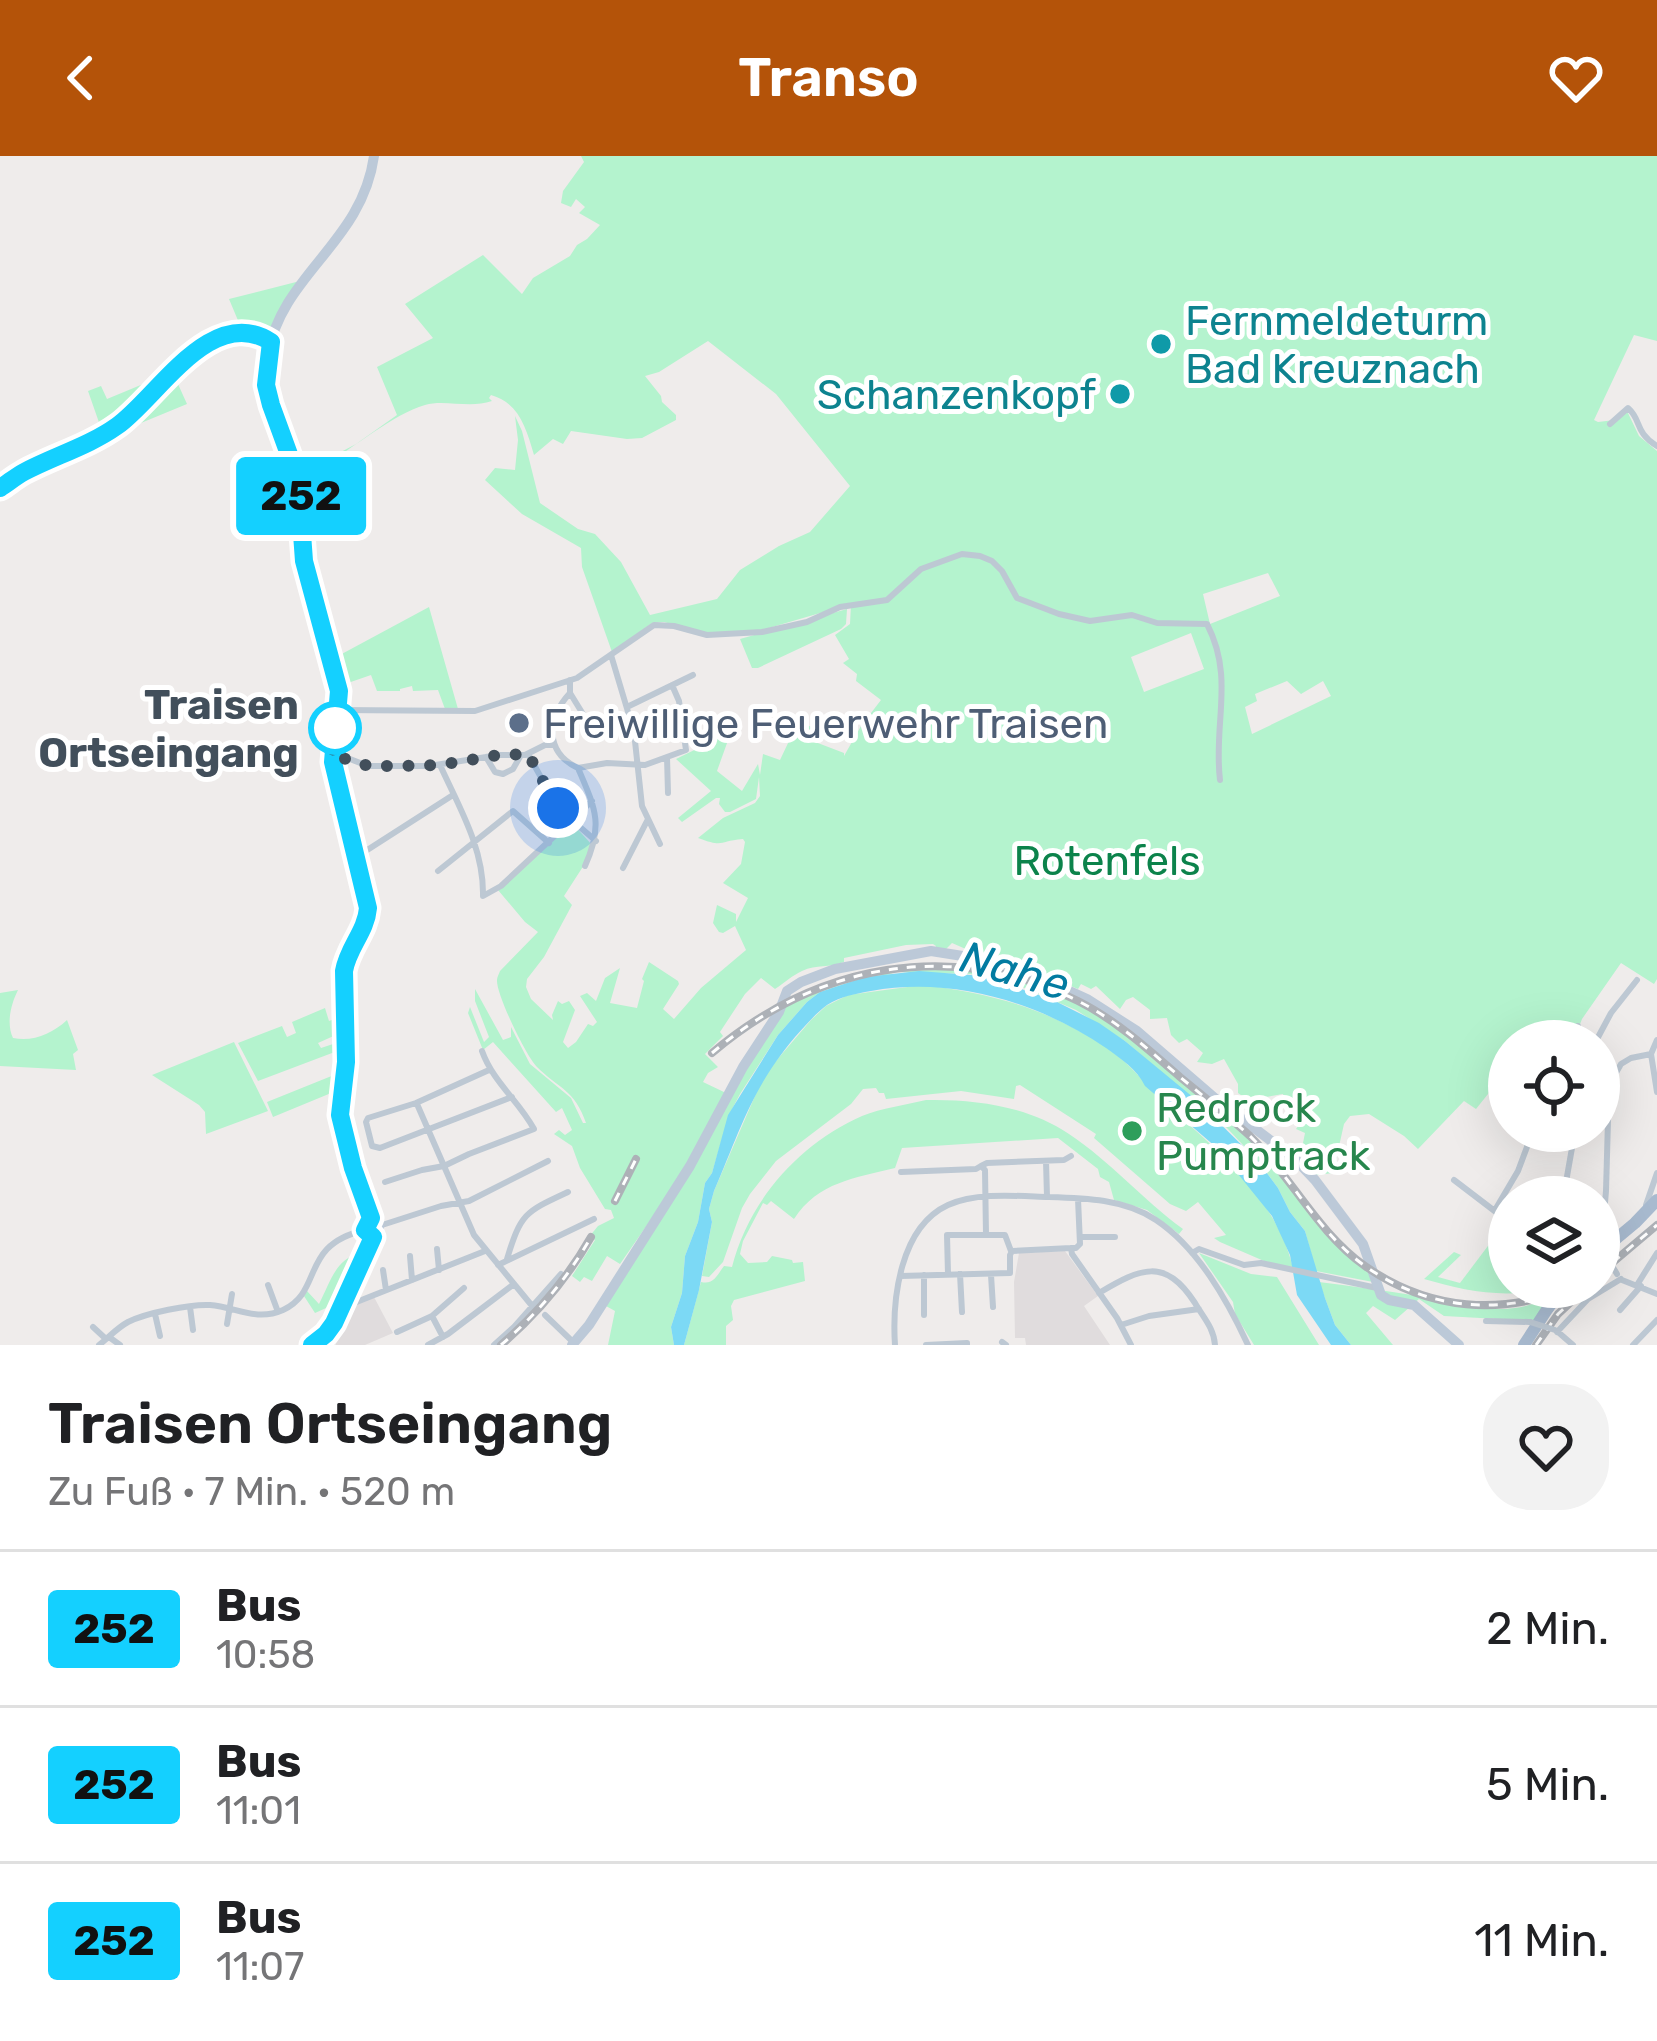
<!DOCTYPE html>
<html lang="de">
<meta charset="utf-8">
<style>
:root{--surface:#fff;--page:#f2f2f2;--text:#202124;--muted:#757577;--line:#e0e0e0;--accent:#b45309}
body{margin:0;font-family:Rubik,sans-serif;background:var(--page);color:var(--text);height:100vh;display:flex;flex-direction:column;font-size:45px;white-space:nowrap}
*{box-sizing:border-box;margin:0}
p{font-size:39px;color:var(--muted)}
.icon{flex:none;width:66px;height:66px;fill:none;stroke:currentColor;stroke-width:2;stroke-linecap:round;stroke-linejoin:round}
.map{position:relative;height:1189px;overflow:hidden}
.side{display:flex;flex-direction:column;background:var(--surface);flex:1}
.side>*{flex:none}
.badge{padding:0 24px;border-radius:9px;font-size:42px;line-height:78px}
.buttons{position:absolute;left:1488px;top:864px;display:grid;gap:24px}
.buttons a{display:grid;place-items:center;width:132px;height:132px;border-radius:50%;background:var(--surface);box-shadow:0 12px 48px #0002;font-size:60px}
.you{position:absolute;width:60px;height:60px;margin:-30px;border:9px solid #fff;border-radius:50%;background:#1a73e8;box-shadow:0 0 0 18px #1a73e833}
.map>.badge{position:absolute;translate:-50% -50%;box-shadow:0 0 0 6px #fff}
.round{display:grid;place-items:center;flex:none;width:126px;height:126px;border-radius:48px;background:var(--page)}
.summary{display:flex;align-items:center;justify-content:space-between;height:204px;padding:0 48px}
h1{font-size:57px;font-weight:600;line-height:90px}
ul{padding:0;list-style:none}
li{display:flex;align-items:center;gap:36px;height:156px;padding:0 48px;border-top:3px solid var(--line)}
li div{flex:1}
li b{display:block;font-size:45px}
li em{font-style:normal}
li .badge{min-width:132px;font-weight:700;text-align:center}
header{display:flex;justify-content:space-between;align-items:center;height:156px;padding:0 48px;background:var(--accent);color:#fff;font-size:54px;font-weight:600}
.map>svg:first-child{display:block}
</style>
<header><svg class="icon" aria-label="back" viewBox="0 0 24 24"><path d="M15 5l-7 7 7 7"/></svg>Transo<svg class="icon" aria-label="heart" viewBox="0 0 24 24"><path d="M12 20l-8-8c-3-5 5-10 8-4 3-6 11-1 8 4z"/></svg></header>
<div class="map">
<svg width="1657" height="1189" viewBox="0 0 1657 1189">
<rect width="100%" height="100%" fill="#efeceb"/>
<path fill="#e0dcdd" d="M1065,1095L1098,1140L1084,1150L1110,1189H1026L1025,1182H1015L1014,1126L1019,1097Z
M374,1141L393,1177L365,1189H336L330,1179L346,1152Z"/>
<path fill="#b4f3ce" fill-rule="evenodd" d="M581,0H1657V185L1634,179L1594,264L1598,266L1615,264L1627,255L1639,280L1657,295V823L1654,828L1621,807L1582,863L1577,876L1562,870L1555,885H1509V932L1496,928L1476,953L1464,945L1418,993L1404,980L1369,958L1350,960L1344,968L1333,1017L1316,1019L1313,1004L1315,990L1313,988L1302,992L1305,977L1296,973L1305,960L1289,958L1283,938L1248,944L1238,937V928L1224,903L1212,908L1197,906L1203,897L1187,883L1179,887L1171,879L1167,862L1150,863V854L1133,841L1126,844L1120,853L1096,830L1091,833L1081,828L1078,833L1056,824V819L1053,823L1041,814L1037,817V810L1005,802L1003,806L999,801H984L952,787L946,793L935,792L936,790L933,788L906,789L844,802V806C829,812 817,808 802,815C793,819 784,827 775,833L761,822L745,838L720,876L723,880L705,898L718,911L708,917L703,926L726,937L688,1010L620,1108L607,1100L592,1125L584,1121L580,1126L572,1120L595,1084L589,1081L598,1070L614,1062L611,1054L605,1053L580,1012L572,990L554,978L559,974L565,979L572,974L562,952L556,956L493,886L483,894L468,857L470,851L484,886L489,881L475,845V833L503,884L511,881V871L530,908L571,942L583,967H586C575,934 558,932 537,911C526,900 496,838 497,824C497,821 499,818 500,815L538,776L525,766L498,734L572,667L592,689L584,709L564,740L572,749L544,801L527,823L526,831L531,843L553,864L552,859L558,845L562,848L569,845L575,854L563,886L568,892L576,886L588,868L593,870L597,866L580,840L587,837L596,845L605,822L620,812L610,847L637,852L644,825L642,823L649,806L678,825L679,828L663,853L674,863L701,832L746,794L735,770L723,777L719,776L713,767L717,749L736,758V766L748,742L723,727L741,708L745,686L743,683C718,685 725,692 698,682L723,662L755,647L760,640L759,621L756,643L730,656H725L719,648L720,642H716L682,666L678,662L711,635L676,603L731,576L717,615L742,635L758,608L760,619L763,598L780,604L798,566L812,571L810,584L844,597V600L861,570L881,544L856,525L857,518L843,507L849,503L835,479L850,468L851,448L762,474L704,477L664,466L652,467L612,496L582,411L581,392L522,358L485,324L495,312L515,314L518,284L515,260L522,275L540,347L578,373L595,378L621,406L650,459L717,443L740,414L779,390L810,376L850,330L776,238L708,185L659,216L645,220L661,240L662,246L676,259V264L642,282L627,283L571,275L563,288L553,283L534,299C526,272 519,247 491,239L489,242L492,245C469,253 445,243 425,249C393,258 354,292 324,309L322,306L356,288L397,259L377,211L433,182L405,148L483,99L522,138L533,122L570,100L577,89L587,83L600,69L579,57L585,51L576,43L571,51L561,47L563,35L584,6ZM1268,417L1280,440L1210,468L1203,438ZM1191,477L1204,513L1144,536L1131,501ZM1287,525L1301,538L1323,525L1331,540L1252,578L1245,551L1257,545L1255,538Z
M300,125L271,171L242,174L229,143Z
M168,210L127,256L102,275L88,235L101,230L107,243L148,226Z
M173,217L187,248L124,274L122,270Z
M429,451L458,553H445L438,534L413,535L412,530L400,533V535H377L371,519L345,528L338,500Z
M847,453L846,468L841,473L758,512H752L740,483Z
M923,812L967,814L1020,824L1077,847L1116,870L1249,983L1333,1084L1371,1116L1373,1126L1316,1115L1305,1075L1290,1056L1278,1032L1258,1005L1227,972L1125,885L1076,854L1015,828L970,818L896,816L887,819L864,821L820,836L807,846L778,879L740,938L729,959L712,1017L705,1027L698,1066L685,1100L682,1137L671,1171L674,1189H608L615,1155L606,1150L742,917L788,846L853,821Z
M922,829C972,835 1019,845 1064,867C1086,878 1109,891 1126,907C1140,920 1151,935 1165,947C1216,993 1276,1041 1293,1112L1264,1105L1220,1086L1214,1082L1226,1079L1198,1046L1186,1055L1170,1048L1094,982L1096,978L1020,929L1016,930L1014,943L961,935L886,943L884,937H879L876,932L863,933L851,948L776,1005L750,1038L742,1052L723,1106L709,1121L702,1120L712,1066L709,1053L714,1035L764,919L811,864L826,850L848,839Z
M18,834C11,848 6,867 13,882C33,886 52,878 67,864L78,894L73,898L76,914L0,910V837Z
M325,852L329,865L337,862L338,878L318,887L321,892L339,886L340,894L258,925L238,887L282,870L287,881L296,877L292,866Z
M234,886L268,955L206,978L205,956L199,949L152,919Z
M339,917L336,935L273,961L267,946Z
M926,944C975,943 1027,950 1069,978C1110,1005 1143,1044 1183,1073L1179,1078L1147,1054L1114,1044L1109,1026L1100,1021L1098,1013L1058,982L902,992L895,1012C855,1022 818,1026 794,1063L771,1045L767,1049L763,1047L743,1085L740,1098L748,1107L767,1106L772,1100L792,1104L793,1107L803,1106L805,1125L734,1144L731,1150L733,1164L726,1170V1189H684L701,1126C714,1129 717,1119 724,1110L732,1111C749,1044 799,988 862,960C882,952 905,949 926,944Z
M1506,1066L1509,1068V1098L1502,1109L1509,1114V1131H1550C1509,1144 1465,1135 1424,1123L1454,1096L1461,1099L1438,1121L1460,1127Z
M359,1097L335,1148L315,1157L304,1140L307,1135L319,1148C330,1127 335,1104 359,1097Z
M1199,1097L1251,1118L1277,1121L1319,1189H1254L1235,1158L1233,1146Z
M1319,1126C1350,1130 1382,1134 1412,1139C1455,1146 1498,1163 1541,1145L1545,1150L1535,1165L1444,1160L1419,1143L1395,1164L1373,1150L1366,1157L1393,1189H1351L1335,1169Z"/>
<path fill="#7cd9f5" d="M919,815L983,820L1051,843L1099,867L1125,885L1194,942L1258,1005L1278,1032L1290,1056L1305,1075L1325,1142L1335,1169L1351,1189H1331L1297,1139L1290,1099L1272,1060L1217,992L1145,930C1137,913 1121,903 1106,892C1038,846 952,820 871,835C855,838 841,840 827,849C815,858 805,870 795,881C751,933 740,975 714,1035L709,1053L712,1066L699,1134L684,1189H674L671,1171L682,1137L685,1100L698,1066L705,1027L712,1017L728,959L778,879L807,846L820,836L865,821Z"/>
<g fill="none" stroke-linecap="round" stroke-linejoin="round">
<path stroke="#bdc8d3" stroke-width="6" d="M1610,268L1628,252C1642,264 1634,276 1657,290
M611,499L634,576L642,650L660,688
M570,524V537C547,562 544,596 578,612L607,607L645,609L686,594L679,545L672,529
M570,537L586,563
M627,551L693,519
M338,554L475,555L577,522L654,469L674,470L707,479L762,476L807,466L840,451L887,444L921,413L962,398L980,400L992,405L1002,415L1017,442L1059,458L1090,465L1132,459L1157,467L1207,468C1235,522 1213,568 1220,624
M528,598L558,652L596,685
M332,601L350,603L368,610H429L499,599H525L545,589H554
M486,601L495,616L503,618L513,613L521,599
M667,601L668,637
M440,609C459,651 484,692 483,740L501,730L592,645
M578,612C595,652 604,668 585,710
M361,698L453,639
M623,712L647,665
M438,715L513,655L549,687
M1657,884L1651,898L1657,936
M1575,885L1578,870
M1596,885L1611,857L1637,824
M489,914L416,947L368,962L366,966L372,990L380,992L512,941
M417,948L474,1079L533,1151
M1046,1005L1047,1041
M981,1010L987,1007L1064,1004L1071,1000
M901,1016L976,1013L981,1010L985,1014L986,1079H947L948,1118
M1454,1024L1509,1066
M385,1026L422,1014L444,1010L469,998L534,973C519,945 493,926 482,895
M1559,1041L1566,1026L1575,975
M1646,1049L1657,1017
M1495,1054L1518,1015L1533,975
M379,1070L441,1050L469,1045L548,1005
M986,1079H1005L1011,1095
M1080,1081H1115
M1071,1092L1072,1098L1117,1162L1131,1189
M1071,1092H1076L1080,1088L1078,1043
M1601,1092L1606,1035L1609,929L1621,908L1631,902L1651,898
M437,1093L439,1114
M1192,1097L1199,1093L1244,1109L1261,1107L1377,1132
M410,1100L412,1124
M507,1103C521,1057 525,1056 568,1036
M498,1109L594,1063
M383,1114L386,1134
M960,1118L962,1156
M924,1119V1159
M991,1119L993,1151
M901,1120L1010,1117V1099L1012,1095L1071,1092
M1622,1124L1657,1138
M268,1129L278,1156
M1637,1129L1657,1097
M1099,1137C1141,1112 1165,1101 1195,1147C1203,1161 1214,1172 1215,1189
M354,1147L485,1095
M190,1151L193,1174
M1620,1154L1641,1130
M155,1158L160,1180
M545,1159L574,1187
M432,1160L443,1181
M1486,1165L1530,1166
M227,1168L232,1138
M1121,1169L1149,1160L1199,1153
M93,1171L106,1183
M397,1176L432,1160L464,1132
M1557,1176L1588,1143L1621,1123
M1558,1176L1573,1189
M109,1181L120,1189
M1002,1186L1006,1189
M99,1189C109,1181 117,1172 128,1166C146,1157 190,1148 210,1149C236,1151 256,1166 283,1154C324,1135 299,1089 365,1074
M428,1189L448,1178L514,1128
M494,1189L514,1171L561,1118
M895,1189C892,1143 900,1071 948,1049C977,1036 1017,1040 1048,1041C1084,1042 1125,1043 1156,1064C1198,1092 1227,1144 1248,1189
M926,1189L967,1187V1189
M1633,1189L1657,1164"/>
<path stroke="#bcc9d8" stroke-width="10" d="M0,332L23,317L93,285L118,269L174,213L207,188L232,179L274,175
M373,1080L378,1076L379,1070L372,1066L353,1012L339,956L346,912L344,815L349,797L365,769L368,749C360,704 342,661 334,616C329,588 341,562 338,534C335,493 316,452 306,411C300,384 304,356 300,329C293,283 260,247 268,198C282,118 362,87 374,0
M312,1189L332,1171L368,1095L373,1080
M572,1189L589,1169L690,1010L743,911L779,856L787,835L801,826L835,813L931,795L969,801L1041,822L1087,843L1137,875L1217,944L1295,1003L1315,1024L1363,1088L1381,1139L1389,1144L1414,1149L1459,1189"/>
<path stroke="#a8bacf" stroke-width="12" d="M1599,1097L1635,1067L1657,1044
M1524,1189L1548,1152"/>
<g stroke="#adb1b7" stroke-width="8">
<path id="rail" d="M712,897C817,808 951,782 1078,845C1116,864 1148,893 1180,921C1203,940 1227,959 1250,980C1291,1020 1317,1076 1365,1110C1429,1155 1502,1160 1573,1131
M615,1045L636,1003
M1599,1118L1657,1069
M501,1189C537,1158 567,1123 591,1081
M1536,1189L1558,1158L1587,1131"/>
</g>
<use href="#rail" stroke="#fff" stroke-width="3" stroke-dasharray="9" stroke-linecap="butt"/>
<path stroke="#bdc8d3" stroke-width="6" d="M1601,1092L1617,1118
M1530,1166L1555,1174"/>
<path stroke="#a8bacf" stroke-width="12" d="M1548,1152L1564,1131"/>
</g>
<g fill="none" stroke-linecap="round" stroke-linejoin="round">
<g stroke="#fff" stroke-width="27">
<path id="line" d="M0,332C8,327 15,321 24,316C54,300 89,290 117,270C157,242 211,147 271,186L266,229L271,249L298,323L304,405L339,535L333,606L368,752C366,776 348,791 344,815L346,906L340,959L353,1012L371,1062L365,1074L373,1081L334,1167L326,1178L312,1189"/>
</g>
<use href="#line" stroke="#14d0ff" stroke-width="18"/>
<path stroke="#424f5b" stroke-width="12" stroke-dasharray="0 21.6" d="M335,572L332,602L350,603L368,610H402L440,609L499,599L528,598L558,652"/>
</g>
<g fill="#0f9aa8" stroke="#fff" stroke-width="4.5">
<circle cx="1161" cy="188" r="12"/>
<circle cx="1120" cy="238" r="12"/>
</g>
<circle fill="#5c6f8a" stroke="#fff" stroke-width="4.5" cx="519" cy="567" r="12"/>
<circle fill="#fff" stroke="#14d0ff" stroke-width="6" cx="335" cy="572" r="24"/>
<circle fill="#2e9e5b" stroke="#fff" stroke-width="4.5" cx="1132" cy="975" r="12"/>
<g text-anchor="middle" stroke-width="10" stroke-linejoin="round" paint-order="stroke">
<g font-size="42" fill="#0d838f" stroke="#fff" text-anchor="start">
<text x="1185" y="179">Fernmeldeturm<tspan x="1185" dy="48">Bad Kreuznach</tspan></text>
<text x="1096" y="253" text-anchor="end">Schanzenkopf</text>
</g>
<g font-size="42" font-weight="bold" fill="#424f5b" stroke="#fff" text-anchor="end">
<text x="299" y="563">Traisen<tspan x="299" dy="48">Ortseingang</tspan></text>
</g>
<g font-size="42" fill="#4e5e75" stroke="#fff" text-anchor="start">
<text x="543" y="582">Freiwillige Feuerwehr Traisen</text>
</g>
<g font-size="42" fill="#0c834b" stroke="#fff">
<text x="1107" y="719">Rotenfels</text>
</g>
<g font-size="42" fill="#27864d" stroke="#fff" text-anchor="start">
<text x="1156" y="966">Redrock<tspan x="1156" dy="48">Pumptrack</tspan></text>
</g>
<g font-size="45" font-style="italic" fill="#027ba1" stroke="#fff">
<text transform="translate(1015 814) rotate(16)" y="16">Nahe</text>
</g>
</g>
</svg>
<div class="buttons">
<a><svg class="icon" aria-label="locate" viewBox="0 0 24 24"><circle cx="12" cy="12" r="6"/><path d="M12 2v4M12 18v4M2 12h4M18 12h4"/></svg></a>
<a><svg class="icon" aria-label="layers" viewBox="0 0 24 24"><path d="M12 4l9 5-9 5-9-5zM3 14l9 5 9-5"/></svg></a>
</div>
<div class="you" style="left:558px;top:652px"></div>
<b class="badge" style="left:301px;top:340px;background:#14d0ff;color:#111">252</b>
</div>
<section class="side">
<div class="summary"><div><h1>Traisen Ortseingang</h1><p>Zu Fuß · 7 Min. · 520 m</p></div><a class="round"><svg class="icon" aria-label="heart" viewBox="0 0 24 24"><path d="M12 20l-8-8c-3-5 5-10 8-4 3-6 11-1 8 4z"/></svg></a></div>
<ul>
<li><span class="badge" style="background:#14d0ff;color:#111">252</span><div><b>Bus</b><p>10:58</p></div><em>2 Min.</em></li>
<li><span class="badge" style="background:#14d0ff;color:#111">252</span><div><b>Bus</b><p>11:01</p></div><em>5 Min.</em></li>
<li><span class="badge" style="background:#14d0ff;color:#111">252</span><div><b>Bus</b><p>11:07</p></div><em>11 Min.</em></li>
</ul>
</section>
